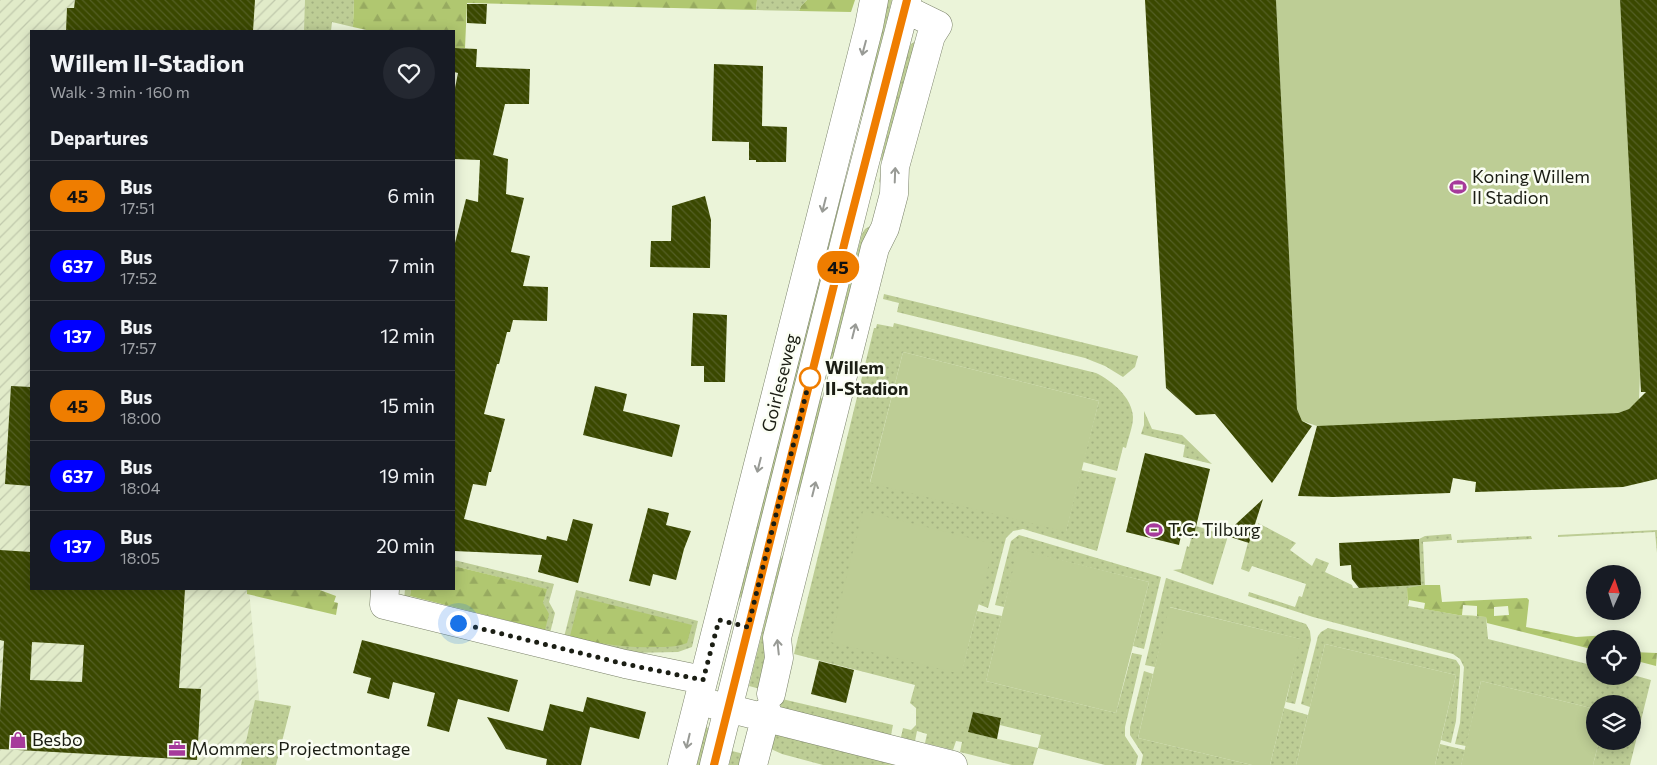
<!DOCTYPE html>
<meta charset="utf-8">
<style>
:root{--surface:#171b24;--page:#242831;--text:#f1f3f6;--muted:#9ea1a6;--line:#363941}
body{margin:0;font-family:Commissioner,sans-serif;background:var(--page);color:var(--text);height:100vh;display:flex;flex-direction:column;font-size:19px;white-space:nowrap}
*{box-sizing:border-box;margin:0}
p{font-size:16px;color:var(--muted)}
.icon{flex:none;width:28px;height:28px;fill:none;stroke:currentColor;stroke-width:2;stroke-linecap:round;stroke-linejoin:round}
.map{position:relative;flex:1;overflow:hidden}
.side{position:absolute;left:30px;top:30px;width:425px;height:560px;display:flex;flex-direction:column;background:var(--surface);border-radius:0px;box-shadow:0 2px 12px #0003}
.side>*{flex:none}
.badge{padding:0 10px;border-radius:16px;font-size:18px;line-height:32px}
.needle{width:32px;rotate:3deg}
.controls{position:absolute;left:1586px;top:565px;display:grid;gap:10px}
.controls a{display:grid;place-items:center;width:55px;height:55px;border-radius:50%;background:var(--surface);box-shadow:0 2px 12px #0003;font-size:25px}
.you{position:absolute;width:25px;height:25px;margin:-12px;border:4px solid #fff;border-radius:50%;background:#1a73e8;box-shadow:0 0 0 8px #1a73e833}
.map>.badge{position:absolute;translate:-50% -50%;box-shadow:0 0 0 2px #fff}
h2{padding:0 20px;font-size:19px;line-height:45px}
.round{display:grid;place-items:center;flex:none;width:52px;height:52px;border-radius:26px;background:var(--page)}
.overview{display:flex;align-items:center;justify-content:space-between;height:85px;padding:0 20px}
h1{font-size:24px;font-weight:700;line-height:38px}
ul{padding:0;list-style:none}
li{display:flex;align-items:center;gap:15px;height:70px;padding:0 20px;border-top:1px solid var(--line)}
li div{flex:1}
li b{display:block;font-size:19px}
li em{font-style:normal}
li .badge{min-width:55px;font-weight:700;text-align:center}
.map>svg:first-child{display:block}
</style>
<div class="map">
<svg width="1657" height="765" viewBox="0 0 1657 765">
<defs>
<pattern id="industrial-furrows" width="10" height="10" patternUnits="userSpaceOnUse" patternTransform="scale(1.25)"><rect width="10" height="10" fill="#e1ebc9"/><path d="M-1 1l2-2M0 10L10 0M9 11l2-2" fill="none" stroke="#c0c9ac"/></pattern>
<pattern id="grass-dots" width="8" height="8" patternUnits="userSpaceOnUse" patternTransform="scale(1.25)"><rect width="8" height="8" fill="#bdcd95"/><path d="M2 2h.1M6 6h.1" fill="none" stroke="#a2b080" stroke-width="1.8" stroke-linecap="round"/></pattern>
<pattern id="forest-firs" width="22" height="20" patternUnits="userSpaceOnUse" patternTransform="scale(1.25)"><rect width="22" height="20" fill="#b0c770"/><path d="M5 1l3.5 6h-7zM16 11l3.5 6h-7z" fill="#97aa60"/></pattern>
<pattern id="building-back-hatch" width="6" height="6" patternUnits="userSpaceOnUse" patternTransform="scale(1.25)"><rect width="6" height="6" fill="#3a4800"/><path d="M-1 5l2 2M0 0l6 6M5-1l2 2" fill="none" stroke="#545f25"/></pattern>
</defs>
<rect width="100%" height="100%" fill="#ebf4d9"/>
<path fill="url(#industrial-furrows)" d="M0,0H307L305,31H31V589H249L260,708L246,765H0Z"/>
<path fill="url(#grass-dots)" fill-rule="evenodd" d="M305,0H354L353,27L332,22L331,31H304Z
M757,0H807L801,6L799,11L756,10Z
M882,0H892L868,94L857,130Z
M916,41L883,190L879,181L883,164L881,159L908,51L911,44Z
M836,184L844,185L843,194L744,593L737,602Z
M876,223L840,364L829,362L862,234L865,229Z
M884,294L1138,356L1135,367L1123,377L1105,366L1085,358L897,312L899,303L883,299Z
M894,323L1096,373C1112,381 1132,397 1133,417C1133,427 1128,438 1126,448L1123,447L1117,471L1083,462L1099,401L903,352L870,482L1066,531L1081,470L1116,478L1097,551L1023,529L1013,531L1006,538L988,608L978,604L993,544L961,674L977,611L1002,616L986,681L1116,713L1132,653L1142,655L1125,727V736L1138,756L1136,765H1105L1038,748L1033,765H1012L960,752L962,742L956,741L953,750L925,743L927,734L917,731L915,741L901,737L903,728L911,730L916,725V708L910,703L915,685L794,654L874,328H876L877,324L893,327ZM973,712L1001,718L1000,725L1041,735L1038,748L968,732Z
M820,398L830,401L799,502L797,491Z
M1144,411L1152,429L1182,435L1212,464L1183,457L1185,445L1141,434L1144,425Z
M1258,523L1296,543L1290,550L1312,566L1316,558L1329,563L1325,572L1352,585L1353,588L1421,585L1419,539L1425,536L1451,534L1452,540L1423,542L1425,587L1407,588L1408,606L1458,615L1486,617L1488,639L1595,666V676L1633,675L1651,680L1630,765H1593L1599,741H1632V704H1595V709L1481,681L1466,746L1455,744L1460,723L1464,667L1460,659L1453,654L1313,617L1248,596L1249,592L1295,607L1299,596L1302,597L1306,584L1252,566L1249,572L1241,569L1251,531L1258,525Z
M1196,526L1228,536L1213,585L1173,570L1181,569L1187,546L1189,547L1191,539H1193Z
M1657,530V553L1655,532L1558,537V535Z
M1019,535L1161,577L1144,649L1133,646L1149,582L1019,550L1004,607L995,605L1011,541Z
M1531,536L1532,539L1457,543V540Z
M787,550L764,690L749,686L780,560Z
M454,560L554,584L549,602L555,613L549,637L404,601L405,589H411L410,597L545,630L543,603L546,589L454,566Z
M1166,578L1306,624L1310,631L1311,640L1295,704L1286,702L1300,639L1170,607L1155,667L1145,665Z
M576,590L698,621L692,647L678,652L628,653L563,641Z
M1328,628L1456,660L1460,666V671L1456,721L1451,743L1441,740L1456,675L1325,644L1310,707L1301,704L1318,636L1321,632Z
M1144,671L1153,674L1138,738L1252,765H1141L1143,755L1130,735V727Z
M782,699L893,725L891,735L780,708Z
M255,700L291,706L276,765H241Z
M1284,708L1308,715L1296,765H1270Z
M705,725L709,730L700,765H690Z
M776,732L910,765H823L782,754L771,749Z
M1440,744L1465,750L1461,765H1435Z
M732,751L748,755L746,765H729Z"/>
<path fill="url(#forest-firs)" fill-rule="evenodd" d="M354,0H757L756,10L467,3L465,48H454V31H371L353,27Z
M807,0H855L851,12L799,11L801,6Z
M454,566L547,589L543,603L549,614L545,630L410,596L411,589H454Z
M1425,585H1440L1442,602L1527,598L1529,600L1526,627L1576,637L1625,634L1627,639H1595V650L1487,623L1486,617L1458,615L1424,609L1425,603L1409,600L1408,606L1407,588ZM1463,605L1477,606V616L1462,615ZM1508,606L1509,615L1494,616V607Z
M247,589H317L336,596L334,602L338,603L336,615L247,594Z
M580,597L692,625L687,643C677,647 667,647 656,647C623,648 601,644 570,636Z
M1633,652L1657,653L1656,666L1633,660Z"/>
<path fill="#bdcd95" d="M1276,0H1620L1640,374L1639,400L1629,409L1618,413L1350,426H1317L1302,421L1297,409Z
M903,352L1099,401L1066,532L870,483Z
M863,511L994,544L961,674L830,642Z
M1018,549L1149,582L1116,713L986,681Z
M1169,607L1301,639L1270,765H1252L1138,738Z
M1325,644L1456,675L1435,765H1296Z
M1481,681L1595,709V741H1599L1593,765H1461Z"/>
<path fill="url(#building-back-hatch)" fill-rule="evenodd" d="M75,0H255L253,31H66L67,8H74Z
M1145,0H1276L1297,409L1302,421L1312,426L1272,483L1215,414L1196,415L1166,388Z
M1620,0H1657V479L1623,487L1475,492L1476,482L1453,478L1450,493L1333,497L1298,496L1317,426L1618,413L1629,409L1646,392H1641Z
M467,4H487L486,24L467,23Z
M454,48L477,49L476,67L530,69L529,104H505L493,155L508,159L506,194L524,198L511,252L530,256L523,286L548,287L547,321L513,320L510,332H507L499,364H497L484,414L505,419L491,472H489L486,486L473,484L464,519L546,540L547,536L567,541L573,519L593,524L578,583L538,572L542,555L454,551V247L466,199L478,202L480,160L454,159V93L458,73L454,72Z
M714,64L763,66L762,126L787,127L786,162H756V160H749V142L712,141Z
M705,196L711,220L710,268L650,267L651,241H671L672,206Z
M693,313L727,315L725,382H704V366H691Z
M11,386L31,387V486L5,484Z
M595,386L627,394L623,411L680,425L672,457L583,435Z
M1145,453L1210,469L1193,539L1181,536L1179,545L1126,532Z
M1263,499L1249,543L1224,535Z
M648,508L669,513L666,525L691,531L684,549L676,580L653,574L650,586L629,581Z
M1419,539L1421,585L1359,588L1352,579L1351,565L1340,566L1339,543Z
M0,550L31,552V589H185L179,688L201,689L197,760L0,749V713L4,641L0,640ZM32,642L84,645L82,682L30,680Z
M362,640L518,680L509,712L458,699L449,732L427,726L435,693L393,682L389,699L367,693L371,678L353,673Z
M819,661L854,670L846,703L811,694Z
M587,697L646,712L639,739L590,727L581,765H546L547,759L506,749L487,717L543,731L550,704L583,712Z
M973,712L1001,718L997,739L968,732Z"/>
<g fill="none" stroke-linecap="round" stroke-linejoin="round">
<g stroke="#7a8169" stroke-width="29">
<path id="minor" d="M385,589L384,605L625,664L703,680
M771,694L779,658L777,638L875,248L885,228L894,194L895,167L931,36L938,25L905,9
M711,704L953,765
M682,765L869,26L874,0
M714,765L856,197L907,0
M753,765L767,711"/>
</g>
<use href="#minor" stroke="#fff" stroke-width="28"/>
</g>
<defs><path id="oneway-shaft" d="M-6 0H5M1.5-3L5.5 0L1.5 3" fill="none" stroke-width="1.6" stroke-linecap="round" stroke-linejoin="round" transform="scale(1.25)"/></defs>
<g stroke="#989a95">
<use href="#oneway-shaft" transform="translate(864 48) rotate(105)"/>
<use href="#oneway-shaft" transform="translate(895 175) rotate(-88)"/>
<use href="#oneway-shaft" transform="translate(824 205) rotate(104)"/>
<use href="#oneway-shaft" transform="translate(854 331) rotate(-76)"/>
<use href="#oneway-shaft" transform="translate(759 465) rotate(104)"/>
<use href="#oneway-shaft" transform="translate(814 489) rotate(-76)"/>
<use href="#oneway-shaft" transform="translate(778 647) rotate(-96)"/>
<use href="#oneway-shaft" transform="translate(688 741) rotate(103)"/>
</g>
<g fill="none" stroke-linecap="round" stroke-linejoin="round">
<g stroke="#fff" stroke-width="11">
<path id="line" d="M714,765L847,233L907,0"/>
</g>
<use href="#line" stroke="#ef7d00" stroke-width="8"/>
<path stroke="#1b1e14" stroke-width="5" stroke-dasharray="0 9" d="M458,623L625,664L703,680L719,620L748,627L810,378"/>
</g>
<defs>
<g id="stadium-bare" transform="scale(1.35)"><path d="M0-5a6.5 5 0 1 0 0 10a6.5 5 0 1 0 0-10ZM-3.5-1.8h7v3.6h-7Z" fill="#a63a9b" stroke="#fbfef4" stroke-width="2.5" paint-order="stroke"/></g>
<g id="shop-bare" transform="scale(1.35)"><path d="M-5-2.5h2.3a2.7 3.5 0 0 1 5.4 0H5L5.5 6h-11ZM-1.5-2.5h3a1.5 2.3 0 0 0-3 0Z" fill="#a63a9b" stroke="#fbfef4" stroke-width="2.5" paint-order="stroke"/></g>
<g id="office-bare" transform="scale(1.35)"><path d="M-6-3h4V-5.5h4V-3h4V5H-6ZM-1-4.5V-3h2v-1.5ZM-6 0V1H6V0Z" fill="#a63a9b" stroke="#fbfef4" stroke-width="2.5" paint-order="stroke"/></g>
</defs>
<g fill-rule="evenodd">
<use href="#stadium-bare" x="1458" y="187"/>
<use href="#stadium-bare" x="1154" y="530"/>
<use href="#shop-bare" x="18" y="740"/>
<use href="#office-bare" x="177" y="749"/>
</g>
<circle fill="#fff" stroke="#ef7d00" stroke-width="2.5" cx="810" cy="378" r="10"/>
<g text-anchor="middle" stroke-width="5" stroke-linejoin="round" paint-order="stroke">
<g font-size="18" fill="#1b1e14" stroke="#fbfef4" text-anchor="start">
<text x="1472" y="183">Koning Willem<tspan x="1472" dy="21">II Stadion</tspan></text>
<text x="1168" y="536">T.C. Tilburg</text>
<text x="32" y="746">Besbo</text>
<text x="191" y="755">Mommers Projectmontage</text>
</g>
<g font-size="18" font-weight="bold" fill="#1b1e14" stroke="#fbfef4" text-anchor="start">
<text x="825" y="374">Willem<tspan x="825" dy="21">II-Stadion</tspan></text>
</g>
<g font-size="18" fill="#1b1e14" stroke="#fbfef4">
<text transform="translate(780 383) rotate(-76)" y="6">Goirleseweg</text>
</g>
</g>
</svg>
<div class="controls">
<a><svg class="needle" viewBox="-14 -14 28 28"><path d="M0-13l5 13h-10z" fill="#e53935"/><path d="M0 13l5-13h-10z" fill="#9ea1a6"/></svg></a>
<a><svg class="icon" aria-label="locate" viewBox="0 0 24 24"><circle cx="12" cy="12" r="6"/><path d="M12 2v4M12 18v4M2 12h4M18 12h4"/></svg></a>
<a><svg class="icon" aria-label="layers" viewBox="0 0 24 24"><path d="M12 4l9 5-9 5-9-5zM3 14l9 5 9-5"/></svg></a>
</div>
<div class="you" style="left:458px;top:623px"></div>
<b class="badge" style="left:838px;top:267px;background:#ef7d00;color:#111">45</b>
<section class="side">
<div class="overview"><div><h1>Willem II-Stadion</h1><p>Walk · 3 min · 160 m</p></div><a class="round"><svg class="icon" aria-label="heart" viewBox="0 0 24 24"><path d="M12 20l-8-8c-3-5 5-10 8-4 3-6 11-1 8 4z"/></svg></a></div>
<h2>Departures</h2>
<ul>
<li><span class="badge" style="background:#ef7d00;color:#111">45</span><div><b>Bus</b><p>17:51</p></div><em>6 min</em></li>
<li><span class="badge" style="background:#00f;color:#fff">637</span><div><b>Bus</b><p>17:52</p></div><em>7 min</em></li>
<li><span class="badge" style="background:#00f;color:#fff">137</span><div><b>Bus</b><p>17:57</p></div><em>12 min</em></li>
<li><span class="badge" style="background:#ef7d00;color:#111">45</span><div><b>Bus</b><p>18:00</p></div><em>15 min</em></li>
<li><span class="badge" style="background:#00f;color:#fff">637</span><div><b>Bus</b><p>18:04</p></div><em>19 min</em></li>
<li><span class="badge" style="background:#00f;color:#fff">137</span><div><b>Bus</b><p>18:05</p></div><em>20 min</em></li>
</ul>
</section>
</div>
